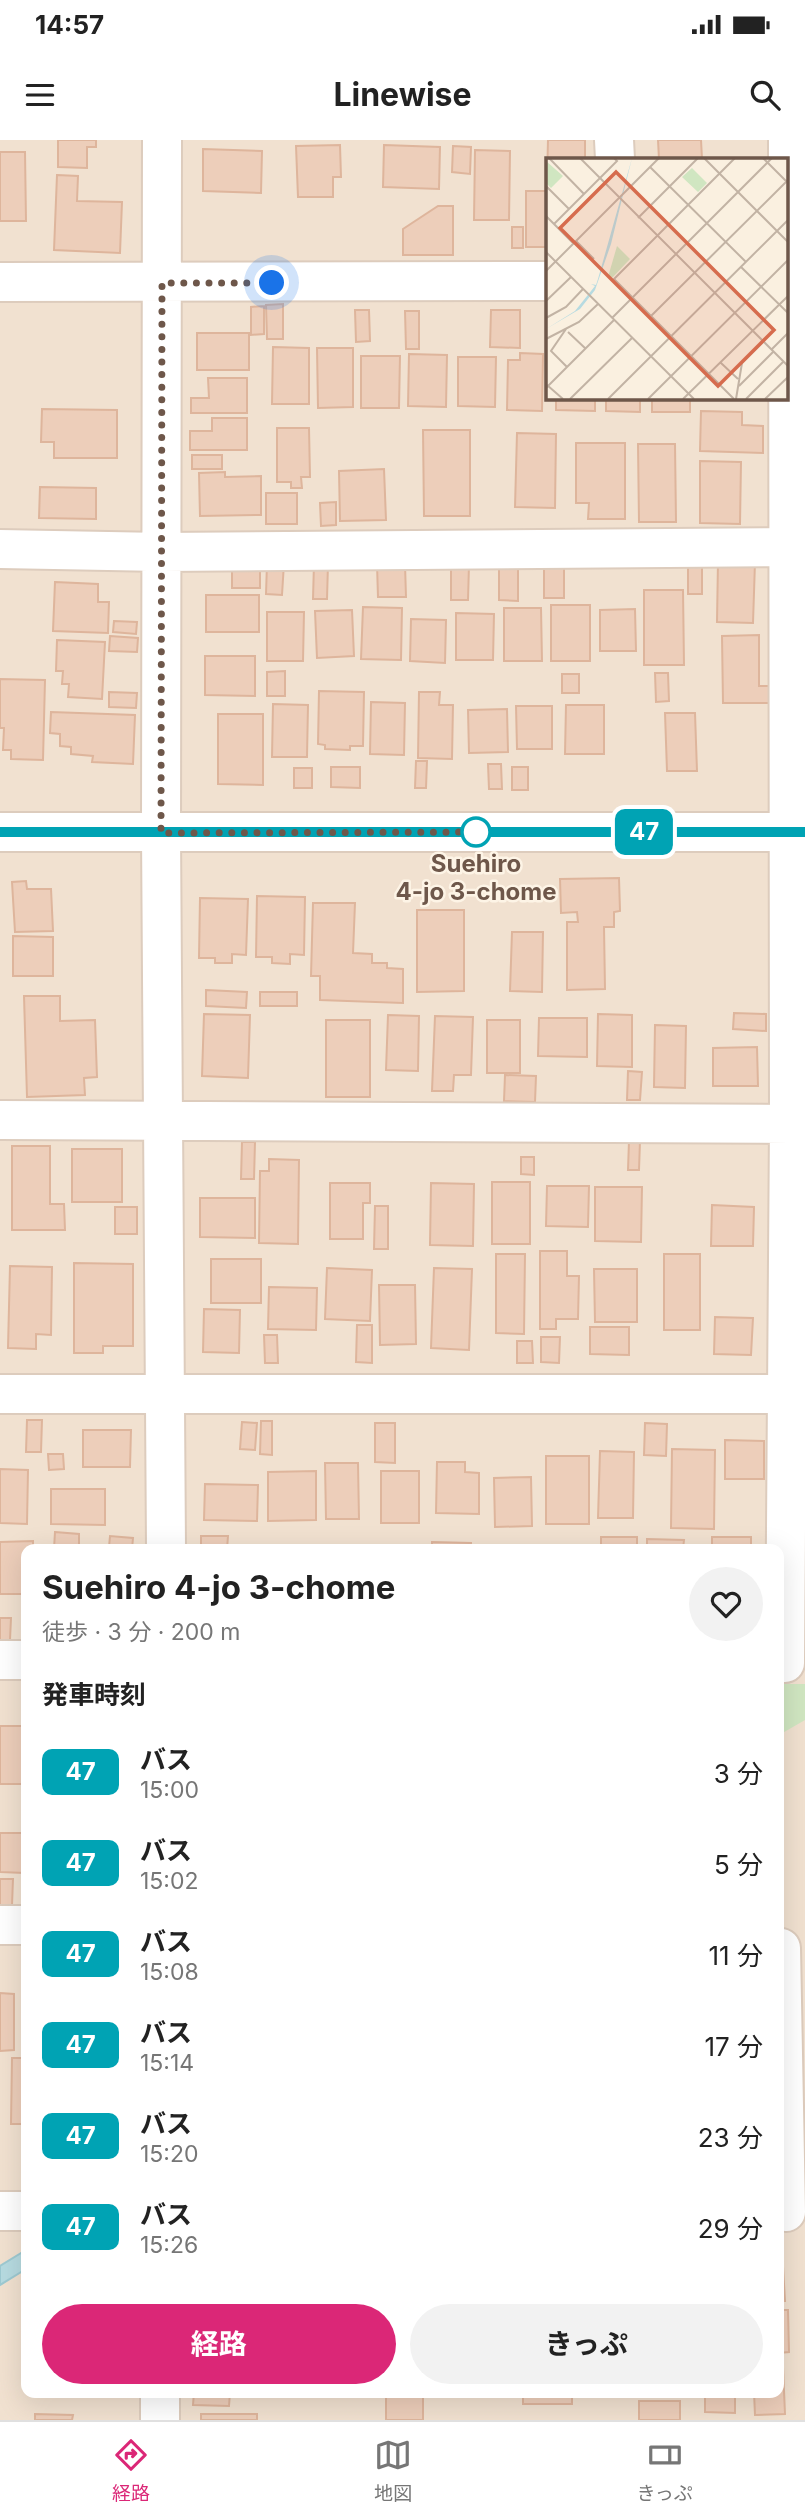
<!DOCTYPE html>
<html lang="ja">
<meta charset="utf-8">
<style>
:root{--surface:#fff;--page:#f2f2f2;--text:#222;--muted:#767676;--line:#e0e0e0;--accent:#db2777}
body{margin:0;font-family:Inter,"Noto Sans JP",sans-serif;background:var(--page);color:var(--text);height:100vh;display:flex;flex-direction:column;font-size:26px;white-space:nowrap}
*{box-sizing:border-box;margin:0}
p{font-size:23px;color:var(--muted)}
.icon{flex:none;width:38px;height:38px;fill:none;stroke:currentColor;stroke-width:2;stroke-linecap:round;stroke-linejoin:round}
.map{position:relative;flex:1;overflow:hidden}
.drawer{position:absolute;left:21px;top:1404px;width:763px;height:854px;display:flex;flex-direction:column;background:var(--surface);border-radius:14px;box-shadow:0 7px 28px #0002}
.drawer>*{flex:none}
.badge{padding:0 14px;border-radius:10px;font-size:24px;line-height:46px}
.you{position:absolute;width:35px;height:35px;margin:-18px;border:5px solid #fff;border-radius:50%;background:#1a73e8;box-shadow:0 0 0 10px #1a73e833}
.map>.badge{position:absolute;translate:-50% -50%;box-shadow:0 0 0 4px #fff}
h2{padding:0 21px;font-size:26px;line-height:63px}
.round{display:grid;place-items:center;flex:none;width:74px;height:74px;border-radius:37px;background:var(--page)}
.headline{display:flex;align-items:center;justify-content:space-between;height:119px;padding:0 21px}
h1{font-size:33px;font-weight:700;line-height:52px}
.action{display:flex;gap:14px;margin-top:auto;padding:14px 21px}
.action a{flex:1;height:80px;border-radius:42px;background:var(--accent);color:#fff;font-size:28px;font-weight:700;line-height:80px;text-align:center}
.action a+a{background:var(--page);color:var(--text)}
ul{padding:0;list-style:none}
li{display:flex;align-items:center;gap:21px;height:91px;padding:0 21px}
li div{flex:1}
li b{display:block;font-size:26px}
li em{font-style:normal}
li .badge{min-width:77px;font-weight:700;text-align:center}
.status{display:flex;justify-content:space-between;align-items:center;height:49px;padding:0 35px;background:var(--surface);direction:ltr}
.status svg{height:19px;fill:currentColor}
header{display:flex;justify-content:space-between;align-items:center;height:91px;padding:0 21px;background:var(--surface);font-size:32px;font-weight:700}
.dock{display:flex;justify-content:space-around;align-items:center;height:98px;border-top:2px solid var(--line);background:var(--surface);font-size:19px;color:var(--muted)}
.dock a{display:grid;justify-items:center;gap:4px}
.dock .current{color:var(--accent)}
.map>svg:first-child{display:block}
</style>
<div class="status"><b>14:57</b><svg viewBox="0 0 49 12"><path d="M0 12V9h3v3zM5 12V6h3v6zM10 12V3h3v9zM15 12V0h3v12zM26 1h20v11H26zM47 4h2v5h-2z"/></svg></div>
<header><svg class="icon" aria-label="menu" viewBox="0 0 24 24"><path d="M4 6h16M4 12h16M4 18h16"/></svg>Linewise<svg class="icon" aria-label="search" viewBox="0 0 24 24"><circle cx="10" cy="10" r="6"/><path d="M15 15l6 6"/></svg></header>
<div class="map">
<svg width="805" height="2280" viewBox="0 0 805 2280">
<rect width="100%" height="100%" fill="#faf0e0"/>
<path fill="#f1e1d0" fill-rule="evenodd" d="M0,0H805V2280H0ZM548,19H786V257H548ZM26,1409H779V2252H26Z"/>
<path fill="#d0e6c1" d="M779,1544H805V1580L779,1595Z"/>
<path fill="#b7dbe1" stroke="#9ecad2" stroke-width="2" d="M26,2110V2129L0,2145V2126Z"/>
<path fill="#edceba" stroke="#deb59c" stroke-width="2" d="M58,0H96V7H87V28L58,27Z
M548,0H585V19H548L547,40Z
M658,0H701L702,19H659Z
M340,5L341,37H333V57H298L296,6Z
M384,5L440,7L439,49L383,47Z
M453,6L471,7L470,34L452,32Z
M203,9L262,11L261,53L203,51Z
M475,10L510,11L509,80H474Z
M0,12H25L26,81H0Z
M57,35L78,36L77,61L122,62L120,113L54,110Z
M526,51H548V107H526Z
M438,66H453V115H403V89Z
M512,87H523V108H512Z
M283,164V199H267L266,165Z
M264,166V194L251,195V167Z
M355,170H369L370,201L356,202Z
M491,170H520V208L490,207Z
M405,171H419V209H406Z
M197,193H249V230H197Z
M273,207L309,208V264H272Z
M317,208H353V267L318,268Z
M520,213L543,214L542,271L507,270L508,220H520Z
M409,214L447,215L446,267L408,266Z
M361,216H400L399,268H361Z
M458,217H496L495,267L458,266Z
M208,238H247V273H191V258H209Z
M556,257H595V271L556,270Z
M606,257H640V272L606,271Z
M652,257H690V272H652Z
M42,269L117,270V318H54V302H41Z
M701,271L742,272V285L763,286V313L700,311Z
M212,278H247V310H190V291H212Z
M277,288H309L310,337H301L302,348H291V342H277Z
M423,290H470V376H424Z
M517,293L556,294L555,368L515,367Z
M576,303H625V379H588L589,363H576Z
M638,304H675L676,382H639Z
M192,315H222V329H192Z
M700,321L741,322L740,384L700,383Z
M384,329L386,380L340,381L339,331Z
M225,332V337L261,336V375L200,376L199,333Z
M40,347L96,348V379L39,378Z
M266,353H297V384H266Z
M336,362V385L321,386L320,363Z
M718,421L755,422L753,483L717,482Z
M232,423H260V448H232Z
M267,423H284L282,455L266,454Z
M314,423L328,424L327,459H313Z
M544,423H564V458H544Z
M377,424H405L406,457H378Z
M469,425L468,460H451V426Z
M702,426V454H688V427Z
M499,427H518V461L499,460Z
M55,442L98,444V462H109L108,493L53,491Z
M644,450H683L684,525H644Z
M206,455H259V492H206Z
M551,465H590V521H551Z
M363,467L402,468L401,520L361,519Z
M504,468H541L542,521H504Z
M635,469L636,511H600V470Z
M352,470L354,516L317,518L315,471Z
M267,472H304L303,521H267Z
M456,473L494,474L493,520H456Z
M411,479L446,480L445,523L410,521Z
M114,481L137,482L136,494L113,492Z
M759,495V546H771V563H723L722,496Z
M110,496L138,498L137,512L109,511Z
M57,500L105,502L102,559L68,557L69,544H62L63,531H56Z
M205,516H255V556L205,555Z
M285,531V556H267V532Z
M655,533H668L669,561L656,562Z
M562,534H579V553H562Z
M0,539L45,540L43,620L11,619V610H3L4,588H0Z
M319,551L364,552L363,606H350V610L325,609V605L318,604Z
M109,552L137,553L136,568L109,567Z
M419,552H440L439,565H453L452,619L418,618Z
M371,562L405,563L404,615L370,614Z
M273,564L308,565L307,617H272Z
M566,565H604V614H565Z
M516,566H552V609H517Z
M507,569L508,612L469,613L468,570Z
M51,572L135,575L133,624L92,622L93,616L71,614V607L60,606V594L50,593Z
M665,573H695L697,631H667Z
M218,574H263V645L218,644Z
M416,621H427L426,648H415Z
M488,624H501L502,649H489Z
M331,627H360V648L331,647Z
M512,627H528V650H512Z
M294,628H312V648H294Z
M619,738L620,771L614,772V787H604L605,849L567,850V782H578L577,772L561,773L560,739Z
M26,741L27,749H51L53,791L15,792L12,742Z
M257,756L305,757L304,815L290,814V824L272,823V817H256Z
M200,758L248,759L246,815L232,814V823H215V818H199Z
M313,763H355L353,813L372,814V823H387V828L403,829V863L320,860V836H311Z
M417,770H464V851L417,852Z
M512,792H543L542,852L510,851Z
M13,796L53,797V836H13Z
M206,850L247,852L246,868L206,866Z
M260,852H297V866H260Z
M24,856H60V881L95,880L97,937L84,938L85,955L27,957Z
M734,873L766,874V891L733,889Z
M204,874L250,875L248,938L202,936Z
M598,874L632,875V927L597,926Z
M388,875L419,876L418,931L386,930Z
M435,876L473,877L471,935H454L453,951H432Z
M539,878H587V917L538,916Z
M326,880H370V957H326Z
M487,880H520V933H487Z
M655,885L686,886L685,948L654,947Z
M757,907L758,946H713V908Z
M628,931L642,932L640,960H627Z
M505,935L536,936L535,962L504,961Z
M629,1001H640L639,1030H628Z
M242,1002H255L254,1039H241Z
M12,1006H50V1064H64L65,1090H12Z
M72,1009H122V1062H72Z
M521,1017H534V1035L521,1034Z
M269,1019L299,1020L298,1104L259,1103L260,1031H269Z
M492,1042H530V1104H492Z
M330,1043H370V1063H363V1099H330Z
M431,1043L474,1044L473,1106L430,1105Z
M547,1046H589L588,1087L546,1086Z
M595,1047H642L641,1102L595,1101Z
M200,1058H255V1098L200,1097Z
M712,1065L754,1067L753,1106H711Z
M375,1066H388V1109H374Z
M115,1067H137V1094H115Z
M540,1111H567V1136H579L578,1179H556V1189H540Z
M496,1114H525L524,1194L496,1193Z
M664,1114H700V1190H664Z
M211,1119H261V1163H211Z
M74,1123L133,1124V1206H103V1213H74Z
M10,1126L52,1127L51,1195L36,1194V1209L8,1208Z
M327,1128L372,1130L370,1181L325,1179Z
M434,1128L472,1129L469,1210L431,1208Z
M594,1129H637V1182H595Z
M379,1145H415L416,1204L380,1205Z
M269,1147L317,1148L316,1190L268,1189Z
M204,1169L240,1170L239,1213L203,1212Z
M715,1177L753,1178L751,1215L714,1214Z
M357,1185H372V1223L356,1222Z
M590,1187H629V1215L590,1214Z
M264,1195H277L278,1223H265Z
M541,1197H560L559,1223L541,1222Z
M517,1201H532L533,1223H517Z
M27,1280H42L41,1312H26Z
M261,1281H272V1315L260,1314Z
M242,1282L257,1283L255,1310L240,1309Z
M375,1283H395V1323L375,1322Z
M645,1283L667,1284L666,1316L644,1315Z
M83,1290H131L130,1327H83Z
M725,1300L764,1301V1339H725Z
M672,1309L715,1310L714,1389L671,1388Z
M600,1311L634,1312L633,1378H598Z
M48,1314H63L64,1329L49,1330Z
M546,1316H589V1384H546Z
M437,1322H465V1332L479,1333V1374L436,1373Z
M325,1323H358L359,1379H326Z
M0,1329L28,1330L27,1384L0,1383Z
M316,1331V1380L268,1381V1332Z
M381,1331H419V1383H381Z
M531,1337L532,1386L495,1387L494,1338Z
M205,1344L258,1345L257,1381L204,1380Z
M51,1349H105V1385L51,1384Z
M55,1392L79,1394V1406L109,1407L110,1396L133,1398L132,1409H54Z
M201,1396H228L227,1409H201Z
M601,1397H637V1409H601Z
M712,1397H751V1409H712Z
M647,1399L684,1400L683,1409H647Z
M33,1401V1409H26V1454H0V1402Z
M432,1402L471,1403V1409H432Z
M0,1478H11L10,1500H0Z
M0,1586H26V1644H0Z
M0,1693H26V1747H24L25,1733L0,1732Z
M0,1739H13L12,1765H0Z
M0,1853L14,1854V1910L0,1911Z
M12,1918H26V1984H11Z
M779,2109H782L785,2161H779Z
M779,2170H788L789,2212L779,2213Z
M779,2227H783L785,2274L755,2275L754,2252H779Z
M194,2252H230L229,2266L193,2265Z
M386,2252H423V2280H386Z
M523,2252H572V2264H523Z
M705,2252H735V2273L705,2272Z
M639,2261H680V2280H639Z
M35,2274L73,2275L72,2280H35Z
M201,2274H257V2280H201Z"/>
<g fill="none" stroke-linecap="round" stroke-linejoin="round">
<g stroke="#ddccbd" stroke-width="42">
<path id="minor" d="M162,0L161,693L166,1409
M614,0L615,19
M0,142L548,141
M0,409L162,412L805,407
M0,692H805
M0,980L789,984
M0,1254H805
M0,1520H26
M779,1523H785L789,984L788,0
M0,1785H26
M781,1808L786,2072
M0,2071H26
M160,2280V2252"/>
</g>
<use href="#minor" stroke="#fff" stroke-width="38"/>
</g>
<g fill="none" stroke-linecap="round" stroke-linejoin="round">
<g stroke="#fff" stroke-width="16">
<path id="line" d="M0,692H805"/>
</g>
<use href="#line" stroke="#00a3b4" stroke-width="10"/>
<path stroke="#6e574a" stroke-width="7" stroke-dasharray="0 12.6" d="M272,143H162L161,693L488,692H476"/>
</g>
<circle fill="#fff" stroke="#00a3b4" stroke-width="3.5" cx="476" cy="692" r="14"/>
<g text-anchor="middle" stroke-width="5" stroke-linejoin="round" paint-order="stroke">
<g font-size="24" font-weight="bold" fill="#6e574a" stroke="#fdf4e6">
<text x="476" y="732">Suehiro<tspan x="476" dy="28">4-jo 3-chome</tspan></text>
</g>
</g>
<g transform="translate(546 18)">
<rect width="242" height="242" fill="#faf0e0"/>
<path d="M0,3L17,18L5,30L0,25ZM146,10L161,25L152,34L136,19ZM71,88L84,101L65,121L62,119Z" fill="#d0e6c1"/>
<path d="M86,0L65,86L49,132L34,151L0,171L29,153L49,128L45,126L50,127L52,121Z" fill="#b7dbe1"/>
<path fill="none" stroke="#c2b3a4" stroke-width="2" d="M3,0L38,36M34,0L242,208M158,0L242,84M217,0L241,24M104,9L200,104M0,28L23,51M0,58L27,85M92,60L152,0M8,66L71,3L68,0M30,83L48,101M0,94L148,241M195,109L242,155M0,113L113,0M0,143L25,119M105,158L242,22M0,160L20,149L37,131M66,160L226,0M20,171L5,193L21,209M22,174L40,191M0,181L33,164L52,146M225,192L242,175M175,205L192,221M1,227L17,241M193,228L227,194M0,230L68,162M24,241L86,180M62,241L242,62M102,241L242,102M137,241L242,138M188,241L68,121L189,0M190,241L196,205L217,184M200,241L237,204M219,241L242,219"/>
<path fill="#d66c4e" fill-opacity="0.15" stroke="#d66c4e" stroke-width="3.5" d="M70,14L228,172L172,228L14,70Z"/>
<rect width="242" height="242" fill="none" stroke="#6e574a" stroke-width="3.5"/>
</g>
</svg>
<div class="you" style="left:272px;top:143px"></div>
<b class="badge" style="left:644px;top:692px;background:#00a3b4;color:#fff">47</b>
<section class="drawer">
<div class="headline"><div><h1>Suehiro 4-jo 3-chome</h1><p>徒歩 · 3 分 · 200 m</p></div><a class="round"><svg class="icon" aria-label="heart" viewBox="0 0 24 24"><path d="M12 20l-8-8c-3-5 5-10 8-4 3-6 11-1 8 4z"/></svg></a></div>
<h2>発車時刻</h2>
<ul>
<li><span class="badge" style="background:#00a3b4;color:#fff">47</span><div><b>バス</b><p>15:00</p></div><em>3 分</em></li>
<li><span class="badge" style="background:#00a3b4;color:#fff">47</span><div><b>バス</b><p>15:02</p></div><em>5 分</em></li>
<li><span class="badge" style="background:#00a3b4;color:#fff">47</span><div><b>バス</b><p>15:08</p></div><em>11 分</em></li>
<li><span class="badge" style="background:#00a3b4;color:#fff">47</span><div><b>バス</b><p>15:14</p></div><em>17 分</em></li>
<li><span class="badge" style="background:#00a3b4;color:#fff">47</span><div><b>バス</b><p>15:20</p></div><em>23 分</em></li>
<li><span class="badge" style="background:#00a3b4;color:#fff">47</span><div><b>バス</b><p>15:26</p></div><em>29 分</em></li>
</ul>
<div class="action"><a>経路</a><a>きっぷ</a></div>
</section>
</div>
<nav class="dock">
<a class="current"><svg class="icon" aria-label="directions" viewBox="0 0 24 24"><path d="M12 3l9 9-9 9-9-9zM9 14v-3h6M13 9l2 2-2 2"/></svg>経路</a>
<a><svg class="icon" aria-label="map" viewBox="0 0 24 24"><path d="M3 6l6-2 6 2 6-2v14l-6 2-6-2-6 2zM9 4v14M15 6v14"/></svg>地図</a>
<a><svg class="icon" aria-label="tickets" viewBox="0 0 24 24"><path d="M3 7h18v10H3zM15 7v10"/></svg>きっぷ</a>
</nav>
